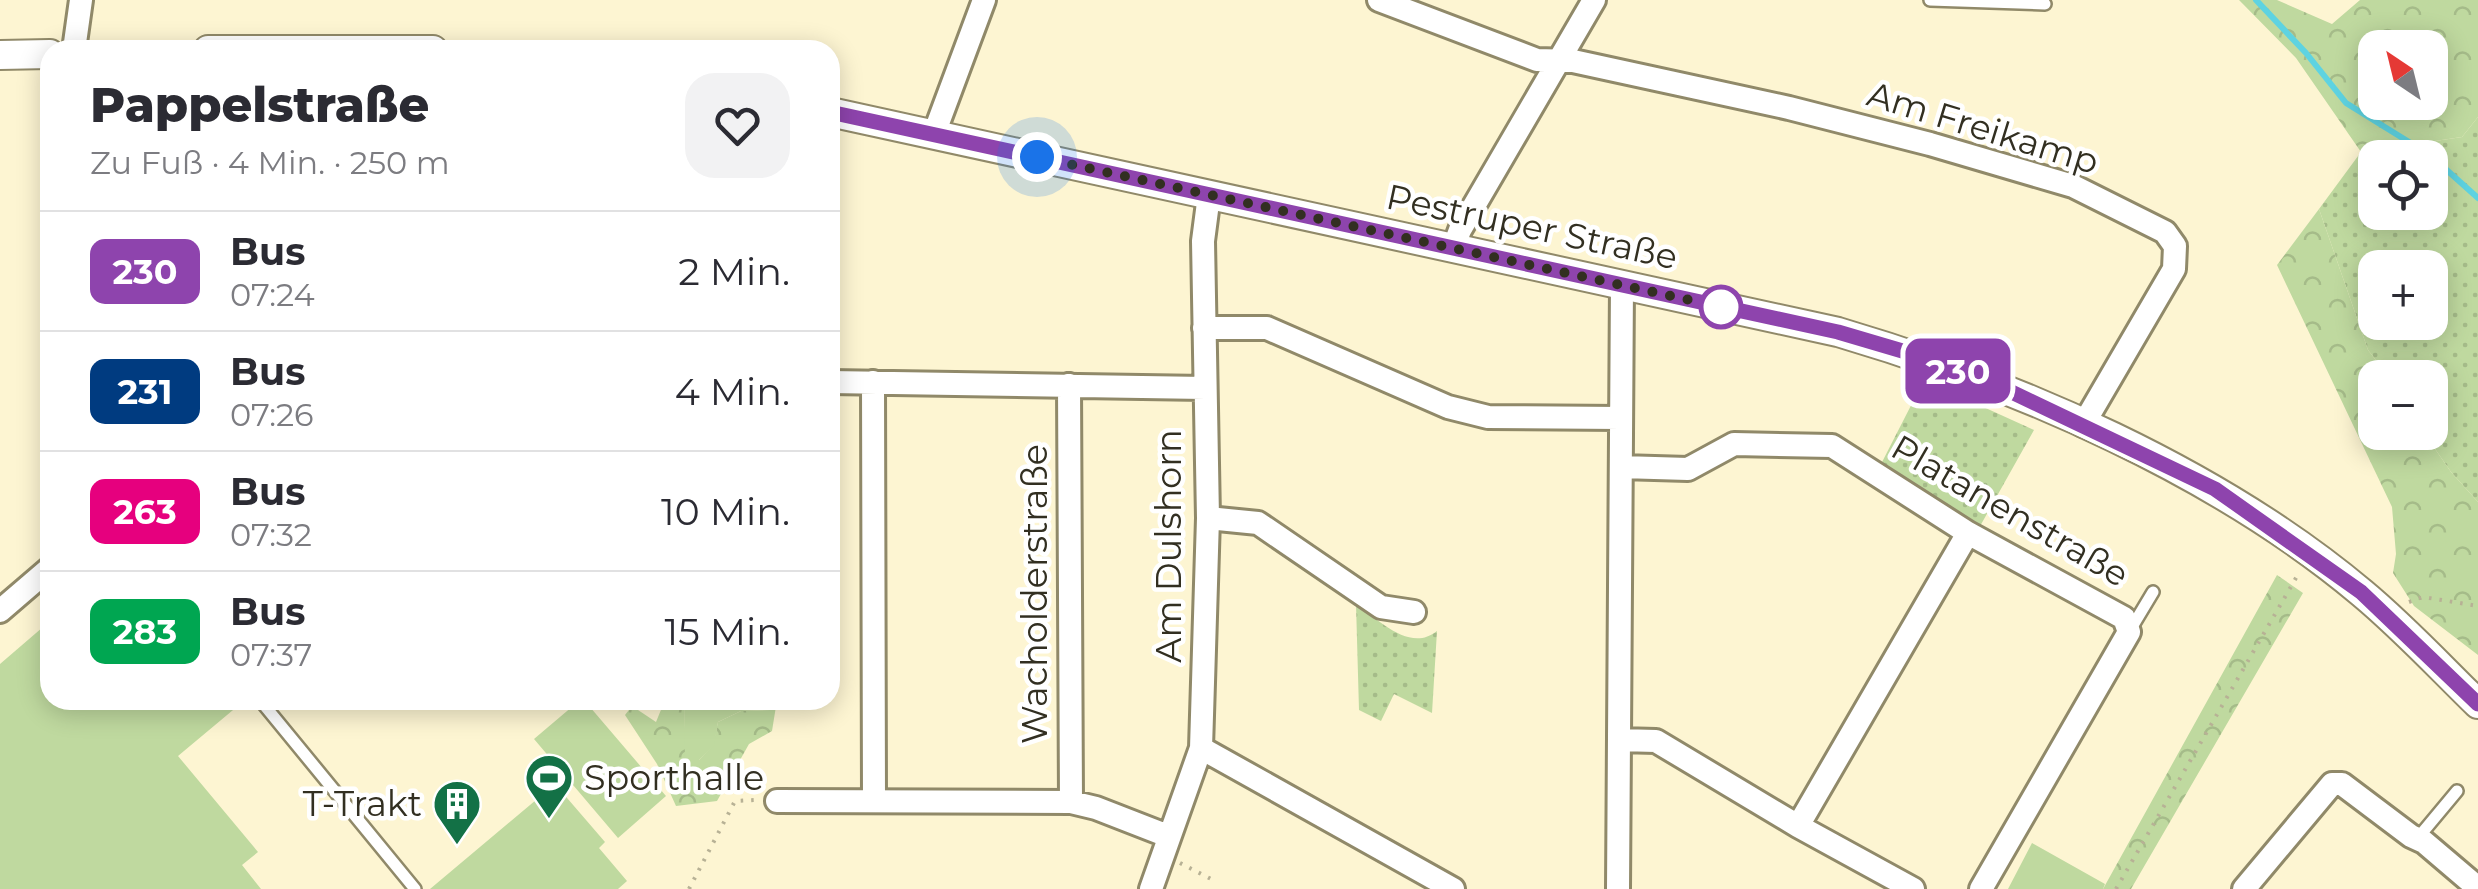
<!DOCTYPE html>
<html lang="de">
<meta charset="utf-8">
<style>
:root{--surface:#fff;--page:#f2f2f3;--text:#2b2b33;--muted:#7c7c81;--line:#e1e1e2}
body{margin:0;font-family:Montserrat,sans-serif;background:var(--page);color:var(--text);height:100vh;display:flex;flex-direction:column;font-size:38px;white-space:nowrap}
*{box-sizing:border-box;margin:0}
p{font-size:32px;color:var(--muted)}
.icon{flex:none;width:55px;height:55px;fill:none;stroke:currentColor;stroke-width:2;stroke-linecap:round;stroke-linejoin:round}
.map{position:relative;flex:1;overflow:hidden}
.sheet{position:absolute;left:40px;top:40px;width:800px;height:670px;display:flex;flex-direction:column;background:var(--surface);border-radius:30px;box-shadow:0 5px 25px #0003}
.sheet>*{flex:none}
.badge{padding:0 20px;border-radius:15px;font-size:35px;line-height:65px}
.needle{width:65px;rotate:325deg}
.tools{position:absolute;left:2358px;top:30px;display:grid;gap:20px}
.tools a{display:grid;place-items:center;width:90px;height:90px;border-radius:20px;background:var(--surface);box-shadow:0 5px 25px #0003;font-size:50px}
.you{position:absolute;width:50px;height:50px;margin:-25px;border:8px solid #fff;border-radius:50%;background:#1a73e8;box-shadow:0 0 0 15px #1a73e833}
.map>.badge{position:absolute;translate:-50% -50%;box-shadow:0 0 0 5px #fff}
.round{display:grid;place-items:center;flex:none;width:105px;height:105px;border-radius:30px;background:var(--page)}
.overview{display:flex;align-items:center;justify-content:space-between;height:170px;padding:0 50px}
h1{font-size:48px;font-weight:800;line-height:75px}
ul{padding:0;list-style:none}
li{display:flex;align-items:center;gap:30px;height:120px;padding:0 50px;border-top:2px solid var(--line)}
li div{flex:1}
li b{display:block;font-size:38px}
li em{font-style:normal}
li .badge{min-width:110px;font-weight:700;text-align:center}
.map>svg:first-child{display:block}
</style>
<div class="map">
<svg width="2478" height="889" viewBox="0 0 2478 889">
<defs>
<pattern id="grass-dots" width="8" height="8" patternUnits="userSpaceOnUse" patternTransform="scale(2.5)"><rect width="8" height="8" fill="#bfd99f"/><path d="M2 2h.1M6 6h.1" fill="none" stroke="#a5bb89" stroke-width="1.8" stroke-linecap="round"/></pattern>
<pattern id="forest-crowns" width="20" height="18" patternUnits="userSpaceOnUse" patternTransform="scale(2.5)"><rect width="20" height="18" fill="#bfd99f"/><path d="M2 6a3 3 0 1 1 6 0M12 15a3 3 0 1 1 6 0" fill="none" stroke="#a5bb89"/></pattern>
</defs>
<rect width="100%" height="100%" fill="#fdf5d2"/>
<path fill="url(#grass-dots)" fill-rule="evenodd" d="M2478,117V502L2451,472L2424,433L2430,432V378L2389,377L2368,350L2319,209L2361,152L2462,137ZM2375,158H2430V212H2375ZM2375,268H2430V322H2375Z
M1924,380L2034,430L1979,528L1879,468Z
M1356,604C1379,620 1410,653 1437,631L1432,713L1394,694L1381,721L1359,710Z"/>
<path fill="url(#forest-crowns)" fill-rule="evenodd" d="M2239,0H2277L2332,24L2360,0H2478V117L2462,137L2361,152L2296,58ZM2375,48H2430V102H2375Z
M2319,209L2368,350L2389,377L2375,378V432L2424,433L2451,472L2478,502V655L2414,606L2393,573L2396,554L2392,507L2277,265Z
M2277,575L2303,593L2131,889H2103Z
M665,700H684L686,760H699L713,746L718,722L741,711L770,710L771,700H777L772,731L749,744L717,801L676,806L657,764L625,715L632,706L656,722Z"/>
<path fill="#bfd99f" d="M50,621V700H245L178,756L258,852L242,865L261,889H0V664Z
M580,700H584L666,796L618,838L534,739Z
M684,700H771V710L741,711L718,722L714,746L699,760H685Z
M555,784L605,842L599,848L627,881L618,889H430Z
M2032,843L2105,884L2103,889H2008Z"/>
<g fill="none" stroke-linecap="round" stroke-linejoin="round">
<path stroke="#5ed3e1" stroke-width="6" d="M2256,0L2306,53L2346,103L2430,155L2478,198"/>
<g stroke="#908969" stroke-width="16">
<path id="service" d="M1930,0L2045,4
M2129,632L2153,592
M260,700L415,889
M2417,839L2457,791"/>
</g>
<g stroke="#908969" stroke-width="28">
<path id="minor" d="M1379,0L1537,60L1573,61L1789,108L1930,144L2073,186L2165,232L2175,246L2174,269L2083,425
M74,50L81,0
M934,134L984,0
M1453,249L1460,230L1594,0
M1204,328H1267L1448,407L1488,417L1621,418
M830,382L1205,388
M873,382L874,801
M1069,385L1071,802
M1621,467L1688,469L1734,444L1832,446L1968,533L2124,618L2129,632L1981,889
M1208,518L1258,523L1381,607L1414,612
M0,611L50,568
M1619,740L1656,741L1798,826L1913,889
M1201,748L1453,889
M777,801L1071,802L1096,808L1168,836
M1798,826L1968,533
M1151,889L1201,748L1208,518L1203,241L1209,195
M1618,889L1622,285
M2244,889L2332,784H2342L2411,836L2424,842L2478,888"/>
</g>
<g stroke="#908969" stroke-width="32">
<path id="tertiary" d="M208,50H433
M0,55L50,54
M830,112L1838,332C2018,385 2218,472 2362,593C2403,627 2440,667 2478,704"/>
</g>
<path stroke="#b7b195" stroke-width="4" stroke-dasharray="2.5 8" stroke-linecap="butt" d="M2409,602L2423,597L2478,606
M1180,863L1213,880L1210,883
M689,889L735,801L755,800
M2116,889L2300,571"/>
<use href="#service" stroke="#fff" stroke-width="11"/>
<use href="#minor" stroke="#fff" stroke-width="22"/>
<use href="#tertiary" stroke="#fff" stroke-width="28"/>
</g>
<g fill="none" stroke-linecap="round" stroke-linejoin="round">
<g stroke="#fff" stroke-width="22">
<path id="line" d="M830,112L1838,332L1916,355L1999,386L2215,489L2361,592L2478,704"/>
</g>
<use href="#line" stroke="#8e44ad" stroke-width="15"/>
<path stroke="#322f21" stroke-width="10" stroke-dasharray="0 18" d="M1037,157L1726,308L1721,307"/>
</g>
<defs>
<g id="stadium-pin" transform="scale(2.5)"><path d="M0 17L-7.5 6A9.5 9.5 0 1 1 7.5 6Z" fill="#137146" stroke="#fff"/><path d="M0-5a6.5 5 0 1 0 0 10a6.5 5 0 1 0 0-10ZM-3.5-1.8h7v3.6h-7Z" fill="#fff"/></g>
<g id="building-pin" transform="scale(2.5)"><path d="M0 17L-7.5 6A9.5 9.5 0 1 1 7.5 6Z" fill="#137146" stroke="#fff"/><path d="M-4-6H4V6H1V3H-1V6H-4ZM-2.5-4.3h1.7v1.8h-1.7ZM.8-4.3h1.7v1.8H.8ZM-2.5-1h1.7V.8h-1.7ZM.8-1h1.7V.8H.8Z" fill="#fff"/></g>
</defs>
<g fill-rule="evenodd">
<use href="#stadium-pin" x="549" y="778"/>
<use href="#building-pin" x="457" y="804"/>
</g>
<circle fill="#fff" stroke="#8e44ad" stroke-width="5" cx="1721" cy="307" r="20"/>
<g text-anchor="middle" stroke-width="9" stroke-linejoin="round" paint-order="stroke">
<g font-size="35" fill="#322f21" stroke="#fff">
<text transform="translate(1983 128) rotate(17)" y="12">Am Freikamp</text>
<text transform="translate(1532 227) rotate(12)" y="12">Pestruper Straße</text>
<text transform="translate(2010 511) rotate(30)" y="12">Platanenstraße</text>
<text transform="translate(1169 546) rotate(-90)" y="12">Am Dulshorn</text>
<text transform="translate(1035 594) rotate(-90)" y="12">Wacholderstraße</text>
</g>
<g font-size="35" fill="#322f21" stroke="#fff" text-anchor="start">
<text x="584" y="790">Sporthalle</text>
<text x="422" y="816" text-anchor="end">T-Trakt</text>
</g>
</g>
</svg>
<div class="tools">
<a><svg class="needle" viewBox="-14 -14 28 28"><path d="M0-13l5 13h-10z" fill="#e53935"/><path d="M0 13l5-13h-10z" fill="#7c7c81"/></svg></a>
<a><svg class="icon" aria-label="locate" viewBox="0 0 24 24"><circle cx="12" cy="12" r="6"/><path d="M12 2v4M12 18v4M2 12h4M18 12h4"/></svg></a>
<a>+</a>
<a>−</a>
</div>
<div class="you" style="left:1037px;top:157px"></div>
<b class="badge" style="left:1958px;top:371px;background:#8e44ad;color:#fff">230</b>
<section class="sheet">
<div class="overview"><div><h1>Pappelstraße</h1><p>Zu Fuß · 4 Min. · 250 m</p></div><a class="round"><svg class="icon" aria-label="heart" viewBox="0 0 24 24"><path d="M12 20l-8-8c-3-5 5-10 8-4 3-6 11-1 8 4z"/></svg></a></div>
<ul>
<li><span class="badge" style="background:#8e44ad;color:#fff">230</span><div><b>Bus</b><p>07:24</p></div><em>2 Min.</em></li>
<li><span class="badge" style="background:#003b80;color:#fff">231</span><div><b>Bus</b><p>07:26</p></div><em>4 Min.</em></li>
<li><span class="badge" style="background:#e6007e;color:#fff">263</span><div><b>Bus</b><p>07:32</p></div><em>10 Min.</em></li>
<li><span class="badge" style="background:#00a651;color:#fff">283</span><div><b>Bus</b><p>07:37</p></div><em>15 Min.</em></li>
</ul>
</section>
</div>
